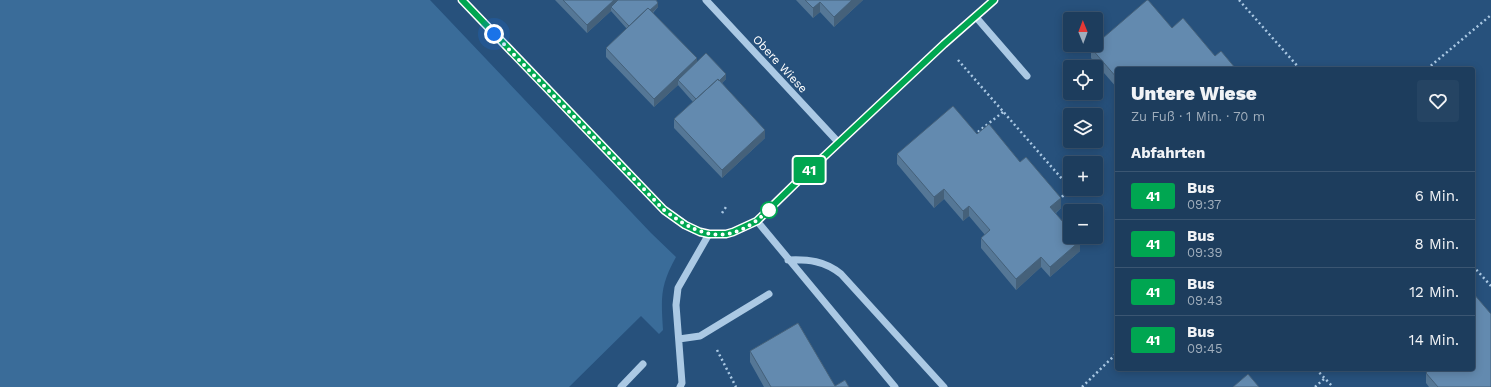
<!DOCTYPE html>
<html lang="de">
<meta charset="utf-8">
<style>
:root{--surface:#1d3d5d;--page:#254463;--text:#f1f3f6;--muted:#a0aebc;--line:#3b5672}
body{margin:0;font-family:"Work Sans",sans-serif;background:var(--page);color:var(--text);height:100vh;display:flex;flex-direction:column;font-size:15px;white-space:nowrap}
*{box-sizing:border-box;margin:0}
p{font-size:13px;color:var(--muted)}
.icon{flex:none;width:22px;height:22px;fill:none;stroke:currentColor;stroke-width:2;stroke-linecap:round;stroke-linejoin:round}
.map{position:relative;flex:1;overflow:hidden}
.sheet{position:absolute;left:1115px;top:67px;width:360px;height:304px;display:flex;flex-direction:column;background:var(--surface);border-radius:4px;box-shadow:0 2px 10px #0003,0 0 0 1px var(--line)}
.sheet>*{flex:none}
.badge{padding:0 8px;border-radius:3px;font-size:14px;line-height:26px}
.needle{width:26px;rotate:359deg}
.tools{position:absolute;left:1063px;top:12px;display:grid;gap:8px}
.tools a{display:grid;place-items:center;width:40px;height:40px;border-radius:4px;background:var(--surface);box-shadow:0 2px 10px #0003,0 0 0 1px var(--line);font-size:20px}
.you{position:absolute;width:20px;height:20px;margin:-10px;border:3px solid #fff;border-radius:50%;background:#1a73e8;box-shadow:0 0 0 6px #1a73e833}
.map>.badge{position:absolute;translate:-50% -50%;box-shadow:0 0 0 2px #fff}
h2{padding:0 16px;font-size:15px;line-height:36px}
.round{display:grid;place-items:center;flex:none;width:42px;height:42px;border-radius:4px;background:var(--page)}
.overview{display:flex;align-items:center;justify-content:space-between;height:68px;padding:0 16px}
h1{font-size:19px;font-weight:800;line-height:30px}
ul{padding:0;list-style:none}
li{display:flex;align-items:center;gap:12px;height:48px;padding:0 16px;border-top:1px solid var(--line)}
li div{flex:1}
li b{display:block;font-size:15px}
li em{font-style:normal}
li .badge{min-width:44px;font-weight:700;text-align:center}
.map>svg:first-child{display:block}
</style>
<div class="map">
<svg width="1491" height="387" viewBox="0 0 1491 387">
<rect width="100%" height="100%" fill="#27517c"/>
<path fill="#3a6c99" d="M0,0H430L651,233L676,257C660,286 661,297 663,330L659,334L641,316L569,387H0Z"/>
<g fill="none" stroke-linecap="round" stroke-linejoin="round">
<path stroke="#abc9e4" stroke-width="2.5" stroke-dasharray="2 3" stroke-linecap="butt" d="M1239,0L1300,69
M958,60L1070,188L1060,199
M1427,69L1491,15
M974,135L1003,112
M722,213L726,207
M1473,266L1491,286
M717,350L736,387
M1316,369L1333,387
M1082,387L1117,353
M1315,387L1325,378"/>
<path stroke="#abc9e4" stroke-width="7" d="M462,0L664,210L694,230L709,234H726L733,232L757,221L799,180L944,44L994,0
M706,0L839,143
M975,16L1027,76
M757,221L895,387
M788,260C808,259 825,261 841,274L944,387
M679,339L700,336L769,294
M621,387L643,364
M680,387L682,383L676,305L678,288L709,234"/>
</g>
<path fill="#557796" d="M555,0H656L658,7L653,13L697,62L726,79L722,83L765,138L722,178L674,128V119L693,102L678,85L654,107L606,57V48L627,29L611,11L587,33Z
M796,0H863L834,27L820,12L813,18Z
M1172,28L1215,56L1117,69V88L1091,58V48Z
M977,134L1020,162L1061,208L1056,213L1080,251L1050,277L1041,267L1016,290L981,248V238L985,235L969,216L963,221L944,199L934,208L897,164V154Z
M750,351L835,386L849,387H764L750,362Z
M1426,373L1491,387H1429L1426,383Z"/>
<path fill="#45617a" d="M614,0H622L611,7V11L587,33V25Z
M852,0H863L834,27V17Z
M820,2V12L813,18V8Z
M658,3V7L631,33V28Z
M697,58V66L678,80V85L654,107V99Z
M726,74V79L698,106V101Z
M765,130V138L722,178V170Z
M944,189V199L934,208V197Z
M1061,198V208L1050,217V207Z
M969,206V216L963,221V211Z
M1080,241V251L1050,277V267Z
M1041,257V267L1016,290V279Z"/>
<path fill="#638aaf" stroke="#45617a" d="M563,0H614L587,25Z
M618,0H656L658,3L650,10L648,8L629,26L611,7Z
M805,0H852L834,17L820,2L813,8Z
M1147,0H1148L1172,28L1183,18L1215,56L1221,51L1236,69H1117V78L1091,48L1094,45H1096V44Z
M648,8L697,58L654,99L606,48Z
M706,53L726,74L719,81L718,79L696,99L678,80Z
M718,79L765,130L722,170L674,119Z
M953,106L977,134L989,124L1020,162L1026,157L1061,198L1050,207L1070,230V237H1077L1080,241L1050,267L1041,257L1016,279L981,238L990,230L969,206L963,211L944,189L934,197L897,154Z
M1473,293L1491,314V387H1438L1426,373L1430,369H1473Z
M798,323L835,386L845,380L849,387H771L750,351Z
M1248,374L1259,387H1233Z"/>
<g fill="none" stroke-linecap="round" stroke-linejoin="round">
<g stroke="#fff" stroke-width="9">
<path id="line" d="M462,0L664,210L685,225L700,232L709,234H726L733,232L757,221L799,180L944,44L994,0"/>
</g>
<use href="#line" stroke="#00a651" stroke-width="6"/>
<path stroke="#fff" stroke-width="4" stroke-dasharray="0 7.2" d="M494,34L664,210C706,242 734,245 773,206L769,210"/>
</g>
<circle fill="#fff" stroke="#00a651" stroke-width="2" cx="769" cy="210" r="8"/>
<g text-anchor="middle" stroke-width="3" stroke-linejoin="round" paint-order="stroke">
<g font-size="12" fill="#fff" stroke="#27517c">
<text transform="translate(780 64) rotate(47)" y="4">Obere Wiese</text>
</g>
</g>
</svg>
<div class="tools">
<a><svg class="needle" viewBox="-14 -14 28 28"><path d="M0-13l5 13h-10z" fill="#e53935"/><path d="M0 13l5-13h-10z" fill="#a0aebc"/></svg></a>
<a><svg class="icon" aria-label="locate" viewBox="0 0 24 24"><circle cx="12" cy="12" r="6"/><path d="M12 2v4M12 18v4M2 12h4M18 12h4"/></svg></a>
<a><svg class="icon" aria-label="layers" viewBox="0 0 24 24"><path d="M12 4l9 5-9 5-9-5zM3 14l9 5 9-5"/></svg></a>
<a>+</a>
<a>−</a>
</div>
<div class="you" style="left:494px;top:34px"></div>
<b class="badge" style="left:809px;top:170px;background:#00a651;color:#fff">41</b>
<section class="sheet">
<div class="overview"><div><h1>Untere Wiese</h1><p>Zu Fuß · 1 Min. · 70 m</p></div><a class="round"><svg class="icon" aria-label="heart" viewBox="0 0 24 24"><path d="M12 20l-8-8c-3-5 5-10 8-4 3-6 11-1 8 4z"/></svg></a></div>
<h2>Abfahrten</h2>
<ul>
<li><span class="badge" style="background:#00a651;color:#fff">41</span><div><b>Bus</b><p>09:37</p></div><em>6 Min.</em></li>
<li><span class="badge" style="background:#00a651;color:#fff">41</span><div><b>Bus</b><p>09:39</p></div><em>8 Min.</em></li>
<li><span class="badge" style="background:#00a651;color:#fff">41</span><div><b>Bus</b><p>09:43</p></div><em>12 Min.</em></li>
<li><span class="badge" style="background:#00a651;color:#fff">41</span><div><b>Bus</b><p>09:45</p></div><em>14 Min.</em></li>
</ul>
</section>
</div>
